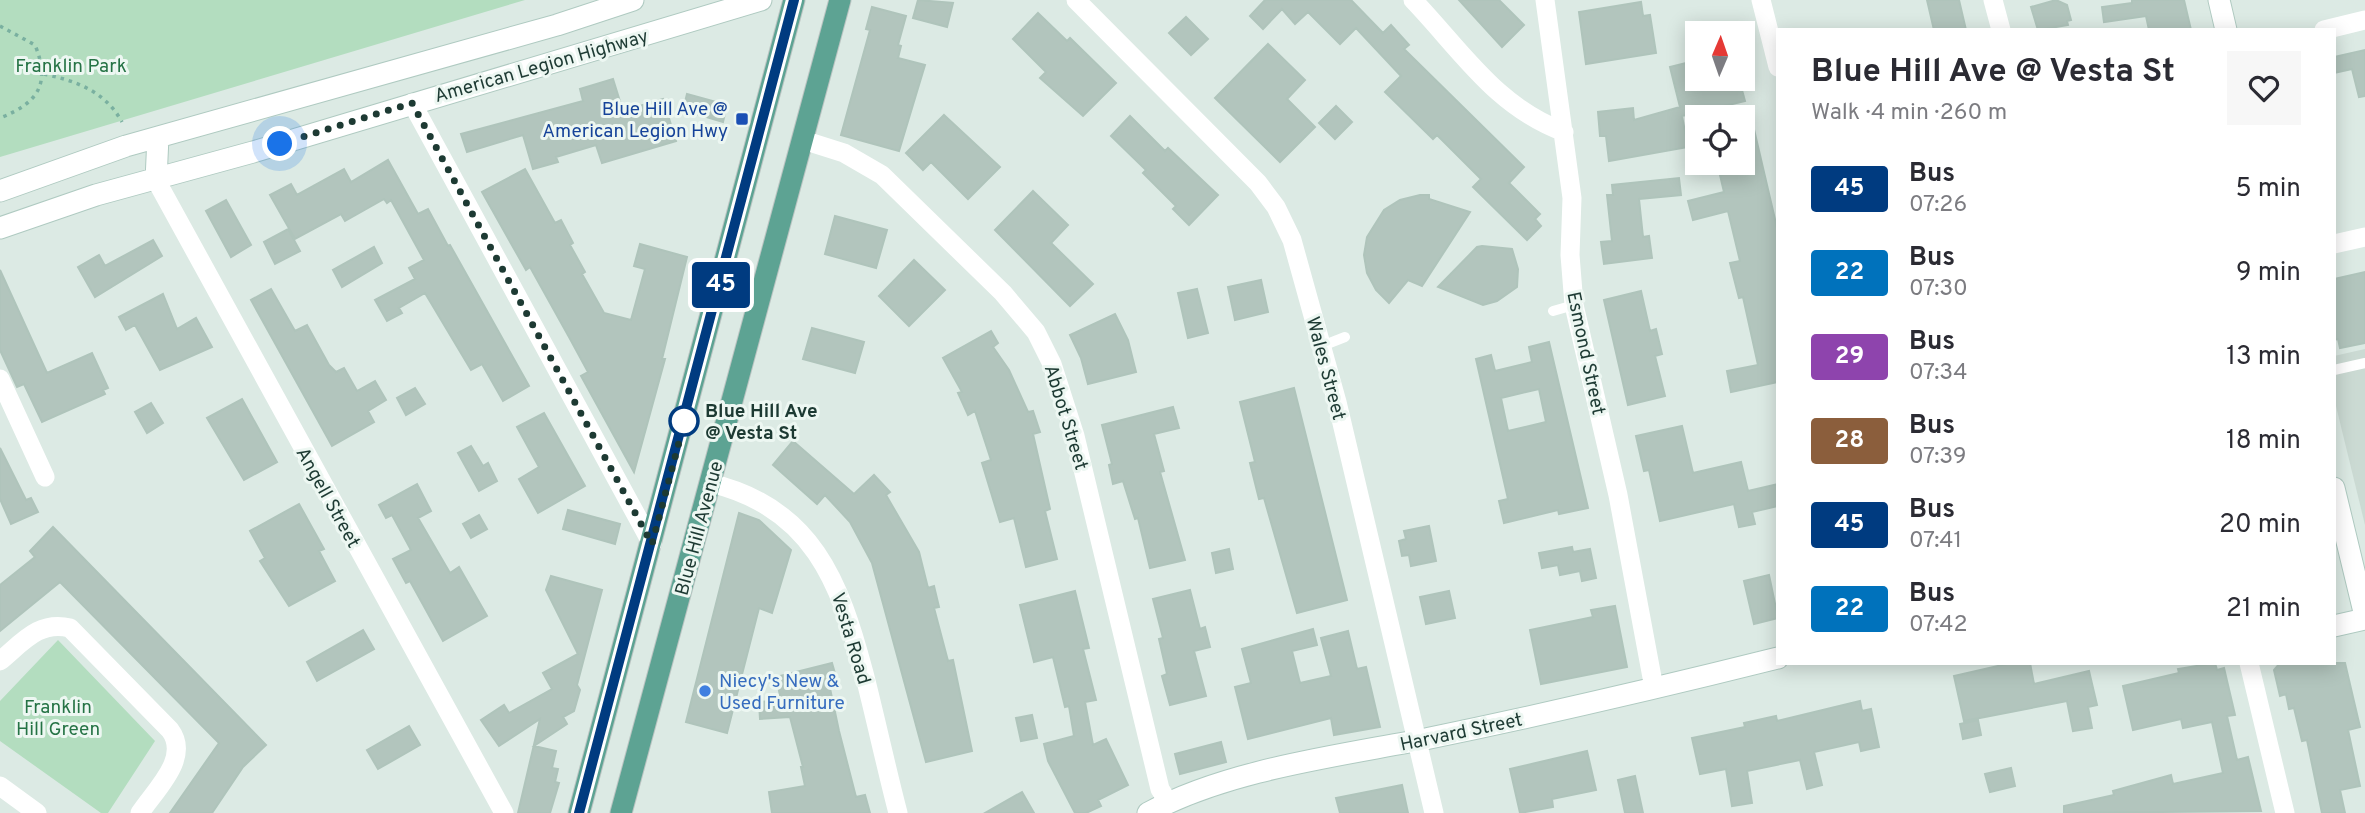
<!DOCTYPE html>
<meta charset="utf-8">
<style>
:root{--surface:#fff;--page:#f7f7f7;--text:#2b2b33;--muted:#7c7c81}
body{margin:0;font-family:Overpass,sans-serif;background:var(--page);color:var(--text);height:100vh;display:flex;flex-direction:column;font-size:26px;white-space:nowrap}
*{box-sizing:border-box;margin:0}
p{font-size:23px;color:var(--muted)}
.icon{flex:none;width:38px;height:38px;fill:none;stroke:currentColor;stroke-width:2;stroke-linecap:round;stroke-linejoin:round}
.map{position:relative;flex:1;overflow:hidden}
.side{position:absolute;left:1776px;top:28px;width:560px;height:637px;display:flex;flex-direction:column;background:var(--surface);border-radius:0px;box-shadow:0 4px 18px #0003}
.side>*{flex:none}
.badge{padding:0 14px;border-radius:5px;font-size:24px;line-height:46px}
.needle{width:46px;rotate:2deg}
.buttons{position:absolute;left:1685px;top:21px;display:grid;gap:14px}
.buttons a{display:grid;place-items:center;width:70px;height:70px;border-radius:0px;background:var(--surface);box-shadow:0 4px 18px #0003;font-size:35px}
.you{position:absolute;width:35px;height:35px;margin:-18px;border:5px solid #fff;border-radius:50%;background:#1a73e8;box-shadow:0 0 0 10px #1a73e833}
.map>.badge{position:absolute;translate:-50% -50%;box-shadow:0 0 0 4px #fff}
.round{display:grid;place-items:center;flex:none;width:74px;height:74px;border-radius:0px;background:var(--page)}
.headline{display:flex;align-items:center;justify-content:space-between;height:119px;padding:0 35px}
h1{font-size:33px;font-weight:700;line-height:52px}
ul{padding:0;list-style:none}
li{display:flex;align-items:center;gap:21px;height:84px;padding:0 35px}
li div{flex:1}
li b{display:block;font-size:26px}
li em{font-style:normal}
li .badge{min-width:77px;font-weight:700;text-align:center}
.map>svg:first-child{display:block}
</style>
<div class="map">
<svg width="2365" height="813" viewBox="0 0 2365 813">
<rect width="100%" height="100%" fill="#dceae4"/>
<path fill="#cbdad3" d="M2365,349V525L2335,402L2334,356Z"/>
<path fill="#b3ddbf" d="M0,0H525L0,157Z
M58,640L155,741L108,813H101L0,741V701Z"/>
<path fill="#b2c5bd" stroke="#afc4bb" stroke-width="2" fill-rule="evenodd" d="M918,0L953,3L947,27L913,18Z
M1265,0H1351L1383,33L1391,25L1409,45L1404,49L1524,167L1509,183L1540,214L1535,219L1541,226L1527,240L1473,187L1481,179L1437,135L1433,139L1385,92L1401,76L1356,28L1340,44L1308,12L1295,24L1282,9L1263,29L1250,16Z
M1459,0H1499L1524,25L1502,47Z
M1927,0H1959L1966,30H1934Z
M2056,0L2067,5L2071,20L2067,21L2068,25L2038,30L2031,7Z
M2132,0H2184L2191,30H2149L2146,16L2104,22L2102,7L2132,3Z
M1641,2L1643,16L1650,15L1656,53L1586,64L1579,12Z
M872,7L906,16L898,45L901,46L898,58L925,65L899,151L841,135L870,30L866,29Z
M1038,13L1067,41L1070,38L1116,83L1083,116L1040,78L1046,72L1013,39Z
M1186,17L1208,39L1191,55L1169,33Z
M1268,44L1305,80L1287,99L1315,127L1280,162L1215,98Z
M2365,50V96L2359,97L2352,69L2334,73V57Z
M1698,60V84L1739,79L1745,101L1682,116L1688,147L1609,161L1606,136H1600L1598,112L1633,108L1634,120L1680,107L1670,67Z
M613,79L623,111L663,99L676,141L602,163L596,145L556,157L558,162L533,169L523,135L467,152L461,134L583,101L580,89Z
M687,94L727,105L723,122L683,110Z
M1336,106L1352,122L1335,139L1319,123Z
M1749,108L1778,232V382L1731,392L1727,371L1758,365L1743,297L1739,298L1730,263L1740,261L1728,211L1693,220L1688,201L1724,192L1720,175L1743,170V109Z
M944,115L1000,167L968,199L931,162L923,170L906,153Z
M1130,116L1165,151L1168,148L1218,195L1189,225L1173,209L1176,206L1143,173L1146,170L1111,136Z
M388,160L418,214L428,209L448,246L450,245L529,386L503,401L482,364L471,370L425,293L399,308L402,313L387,321L375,300L415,279L409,268L424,260L391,200L387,203L384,199L345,221L341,214L295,239L270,195L291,184L297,195L344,169L351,182Z
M525,169L555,223L561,220L573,243L570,245L585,272L582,274L604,313L631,320L645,269L634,266L640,244L687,257L662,359H665L634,472L581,376L588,372L569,337L530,267L526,270L482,192Z
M1679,178L1681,195L1639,199L1643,237L1649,236L1652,258L1604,264L1601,242L1612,241L1607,195H1613L1612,185Z
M1033,191L1068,225L1051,243L1093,284L1070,306L995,230Z
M1420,195H1429V199L1470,212L1422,286L1408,280L1389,303L1376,290L1367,273L1364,255L1367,237L1384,210L1400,200Z
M226,200L251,245L231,257L206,211Z
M835,216L887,230L876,268L825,254Z
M288,229L300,251L275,264L264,242Z
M153,240L162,256L95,297L78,267L99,255L105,266Z
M1482,246L1512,249L1518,269L1517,287L1497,301L1483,305L1438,287L1477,247Z
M374,247L382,263L342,287L333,270Z
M914,260L945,290L909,326L879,296Z
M0,270L47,373L92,353L108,388L103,390L105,394L42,422L24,384L17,387L0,350Z
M2365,272V343L2340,348L2338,339L2334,340V279Z
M1261,280L1268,312L1235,320L1228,287Z
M271,289L295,331L307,325L329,365L336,372L344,368L357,391L375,381L386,400L368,411L374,422L332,446L251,300Z
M1197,289L1208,333L1188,338L1178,293Z
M1641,291L1650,331L1656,329L1662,354L1655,356L1665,396L1628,405L1604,300Z
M163,294L177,329L196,318L212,347L160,370L135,325L126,330L119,317Z
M1115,314L1128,340L1136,372L1088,384L1081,358L1070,335Z
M812,328L864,342L855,373L803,359Z
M991,331L998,343L993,347L1009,370L1028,412L1033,411L1040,432L1033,434L1050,509L1045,511L1057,559L1026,567L1014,518L1000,522L982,463L991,460L975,411L968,415L958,393L962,392L943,358Z
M1549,342L1588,508L1559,514L1558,510L1504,523L1499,501L1508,499L1476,359L1491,355L1495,371L1532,362L1529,347ZM1539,389L1546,422L1508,431L1501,398Z
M415,388L425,404L406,415L397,398Z
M1294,388L1347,600L1297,613L1264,498L1259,499L1250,463L1255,462L1240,402Z
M242,399L277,462L244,480L207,418Z
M151,403L163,423L147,433L135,412Z
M1173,407L1179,428L1154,434L1164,471L1160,472L1185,560L1150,568L1138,518L1135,519L1123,481L1113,484L1109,465L1112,464L1102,425Z
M544,413L585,486L538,513L519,479L539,467L517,427Z
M1682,426L1693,473L1741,462L1748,491L1778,484V506L1752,512L1755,524L1739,527L1734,504L1660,521L1649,470L1644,471L1636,436Z
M793,441L854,494L874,475L890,492L886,495L919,552L928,588L934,586L939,607L934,608L948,661L953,660L972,751L926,762L872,563L850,522L825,495L817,504L773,465Z
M471,446L483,466L488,463L497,481L479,491L458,453Z
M0,448L26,500L31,498L38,512L11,524L0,499Z
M417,484L431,511L418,518L450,573L459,567L487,616L443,641L410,581L406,583L393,559L411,550L392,515L386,518L379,505Z
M299,504L324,549L319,551L335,581L289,606L260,561L265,558L250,531Z
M568,510L620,524L615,544L563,529Z
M739,513L759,520L791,550L772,613L759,608L727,733L686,722Z
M479,515L487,529L471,538L463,524Z
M1429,526L1436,561L1411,566L1409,555L1402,556L1399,541L1406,539L1404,531Z
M53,527L266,745L243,767L212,813H170L219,743L60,582L0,631V585L35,557L30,551Z
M1572,547L1573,552L1590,549L1596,578L1582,581L1580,571L1560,575L1558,565L1542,568L1539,553Z
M1229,549L1233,569L1216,573L1212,553Z
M1769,575L1778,618L1754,624L1744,581Z
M551,576L602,590L577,685L580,690L574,711L563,717L567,724L534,746L556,751L552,768L558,769L555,782L559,783L550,813H518L540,719L499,746L481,720L504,705L509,713L552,689L543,673L578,654L546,590Z
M1190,590L1200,629L1205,627L1210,647L1194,651L1206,696L1170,705L1162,676L1167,674L1159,639L1163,638L1153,599Z
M1075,591L1089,648L1083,649L1096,700L1085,702L1093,745L1106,739L1128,785L1098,800L1101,806L1086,813H1075L1048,761L1044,744L1074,736L1069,706L1065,707L1053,657L1034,662L1020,605Z
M1449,591L1455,618L1426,624L1420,597Z
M1615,606L1627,667L1541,684L1530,630L1593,617L1591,610Z
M1313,629L1317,645L1292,651L1300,683L1331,676L1321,638L1348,631L1357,669L1366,667L1380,727L1334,735L1331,718L1248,739L1235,687L1251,683L1242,649Z
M363,630L374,649L317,681L307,662Z
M832,663L836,677L828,679L839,731L856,797L865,795L870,813H772L769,792L805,786L801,767H803L790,717L760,719L759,702L781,700L776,677Z
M2011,663H2030L2034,684L2089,671L2097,705L2088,707L2092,728L2073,731L2067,701L1964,721L1954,676Z
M2215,663L2217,670L2224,668L2235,715L2227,716L2237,760L2248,757L2261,811L2064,813V806L2114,795L2113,791L2171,775L2173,784L2223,773L2212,722L2183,728L2181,719L2133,730L2123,686L2179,673L2178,669Z
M2280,663H2345L2360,727L2348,730L2360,786L2340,790L2345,813H2322L2307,740L2302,741L2294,708L2289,709L2286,694L2280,696L2274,670Z
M1860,701L1862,711L1871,709L1879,747L1861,751L1859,742L1814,752L1822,785L1807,789L1800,760L1747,771L1752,803L1732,806L1726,769L1700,774L1692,738L1745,727L1744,723L1776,716L1777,721Z
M1032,715L1037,738L1021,741L1016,718Z
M1978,720L1981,735L1963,739L1960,724Z
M409,726L420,745L378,769L367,750Z
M1221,742L1226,762L1180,774L1175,754Z
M1587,751L1596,790L1552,799L1553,807L1520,813L1510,769Z
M2011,768L2015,786L1990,792L1985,774Z
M1635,776L1643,813H1625L1618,780Z
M1402,785L1408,813H1340L1336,798Z
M1022,792L1034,813H985Z"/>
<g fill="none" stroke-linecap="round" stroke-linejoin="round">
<g stroke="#afcac1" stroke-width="23">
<path id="secondary" d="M2219,0L2226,30
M156,180L158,137
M0,191L126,146L557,25L633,0
M0,228L96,195L253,152L761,0
M2334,488L2365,616
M2334,626L2365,619
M1148,813C1229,769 1339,756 1430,738C1546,714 1662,687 1778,658"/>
</g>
<g stroke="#bbc4c2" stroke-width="23">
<path id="primary" d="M579,813L794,0
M621,813L840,0"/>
</g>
<path stroke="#7ab0a0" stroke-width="3.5" stroke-dasharray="3.5 5" stroke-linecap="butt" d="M0,26L35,45C51,84 38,103 0,118
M44,74C76,81 105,91 122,122"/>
<path stroke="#fff" stroke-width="10" d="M1553,311L1574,305
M1322,346L1345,337
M2334,370L2365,363"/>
<path stroke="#fff" stroke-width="19" d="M1076,0L1258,183L1276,207L1292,240L1337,402L1434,813
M1413,0C1461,50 1496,107 1564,132
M1545,0L1572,198L1570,255L1574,305L1618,495L1654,688
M1761,0L1778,67
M1993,0L2001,30
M2324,30L2365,20
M412,103L652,544
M803,140L844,153L882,175L1003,293L1036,332L1052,364L1075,436L1160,789L1168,802
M156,180L504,813
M2334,244L2365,237
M0,379L45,477
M710,483C812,507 840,582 864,673C876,720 886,767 898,813
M0,661C22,643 39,620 70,628L170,730C191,758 155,790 140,813
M2249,663L2285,813
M0,786L37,813"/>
<use href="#secondary" stroke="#fff" stroke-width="21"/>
<use href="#primary" stroke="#5da393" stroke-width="21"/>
</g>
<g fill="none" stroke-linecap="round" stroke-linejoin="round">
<g stroke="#fff" stroke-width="16">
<path id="line" d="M579,813L794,0"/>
</g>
<use href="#line" stroke="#003b80" stroke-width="10"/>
<path stroke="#1d3a33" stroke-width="7" stroke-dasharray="0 12.6" d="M280,144L412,103L652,544L686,416L684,421"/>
</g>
<rect fill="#1a4fb4" stroke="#edf7f2" stroke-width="2.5" x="735" y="112" width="14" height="14" rx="3.5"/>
<circle fill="#fff" stroke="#003b80" stroke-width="3.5" cx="684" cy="421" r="14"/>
<circle fill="#3f7fe0" stroke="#edf7f2" stroke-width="2.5" cx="705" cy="691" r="7"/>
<g text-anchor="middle" stroke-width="6" stroke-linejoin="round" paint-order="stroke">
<g font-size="19" fill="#257345" stroke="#edf7f2">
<text x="71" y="72">Franklin Park</text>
<text x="58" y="713">Franklin<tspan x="58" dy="22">Hill Green</tspan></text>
</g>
<g font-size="19" fill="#1d3a33" stroke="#edf7f2">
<text transform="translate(541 65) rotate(-16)" y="7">American Legion Highway</text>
<text transform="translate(1587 353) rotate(78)" y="7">Esmond Street</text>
<text transform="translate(1327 368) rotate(75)" y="7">Wales Street</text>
<text transform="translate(1067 417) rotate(73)" y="7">Abbot Street</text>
<text transform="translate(329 497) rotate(61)" y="7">Angell Street</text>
<text transform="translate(698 528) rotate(-75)" y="7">Blue Hill Avenue</text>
<text transform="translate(852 638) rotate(73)" y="7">Vesta Road</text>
<text transform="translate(1461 731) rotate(-12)" y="7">Harvard Street</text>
</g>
<g font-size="19" fill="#164399" stroke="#edf7f2" text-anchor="end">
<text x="728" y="115">Blue Hill Ave @<tspan x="728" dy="22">American Legion Hwy</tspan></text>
</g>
<g font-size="19" font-weight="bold" fill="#1d3a33" stroke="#edf7f2" text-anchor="start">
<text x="705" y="417">Blue Hill Ave<tspan x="705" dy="22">@ Vesta St</tspan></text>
</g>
<g font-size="19" fill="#366cbe" stroke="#edf7f2" text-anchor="start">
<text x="719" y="687">Niecy's New &amp;<tspan x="719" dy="22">Used Furniture</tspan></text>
</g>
</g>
</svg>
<div class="buttons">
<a><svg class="needle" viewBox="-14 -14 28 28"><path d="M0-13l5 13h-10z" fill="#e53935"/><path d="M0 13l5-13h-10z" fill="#7c7c81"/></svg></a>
<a><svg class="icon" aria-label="locate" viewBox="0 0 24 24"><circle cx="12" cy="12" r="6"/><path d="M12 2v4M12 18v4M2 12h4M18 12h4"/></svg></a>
</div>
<div class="you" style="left:280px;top:144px"></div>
<b class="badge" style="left:721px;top:285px;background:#003b80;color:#fff">45</b>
<section class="side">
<div class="headline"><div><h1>Blue Hill Ave @ Vesta St</h1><p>Walk · 4 min · 260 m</p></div><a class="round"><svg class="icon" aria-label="heart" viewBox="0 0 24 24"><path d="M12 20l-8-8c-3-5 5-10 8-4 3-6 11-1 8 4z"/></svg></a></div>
<ul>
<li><span class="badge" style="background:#003b80;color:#fff">45</span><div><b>Bus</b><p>07:26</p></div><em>5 min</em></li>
<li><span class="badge" style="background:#0072bc;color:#fff">22</span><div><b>Bus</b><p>07:30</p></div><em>9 min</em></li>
<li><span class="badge" style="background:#8e44ad;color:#fff">29</span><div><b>Bus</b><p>07:34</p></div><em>13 min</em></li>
<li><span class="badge" style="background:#8b5e3c;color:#fff">28</span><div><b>Bus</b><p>07:39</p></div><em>18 min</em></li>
<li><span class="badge" style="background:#003b80;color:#fff">45</span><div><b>Bus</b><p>07:41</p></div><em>20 min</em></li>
<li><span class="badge" style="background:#0072bc;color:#fff">22</span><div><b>Bus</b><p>07:42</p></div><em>21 min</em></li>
</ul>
</section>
</div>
